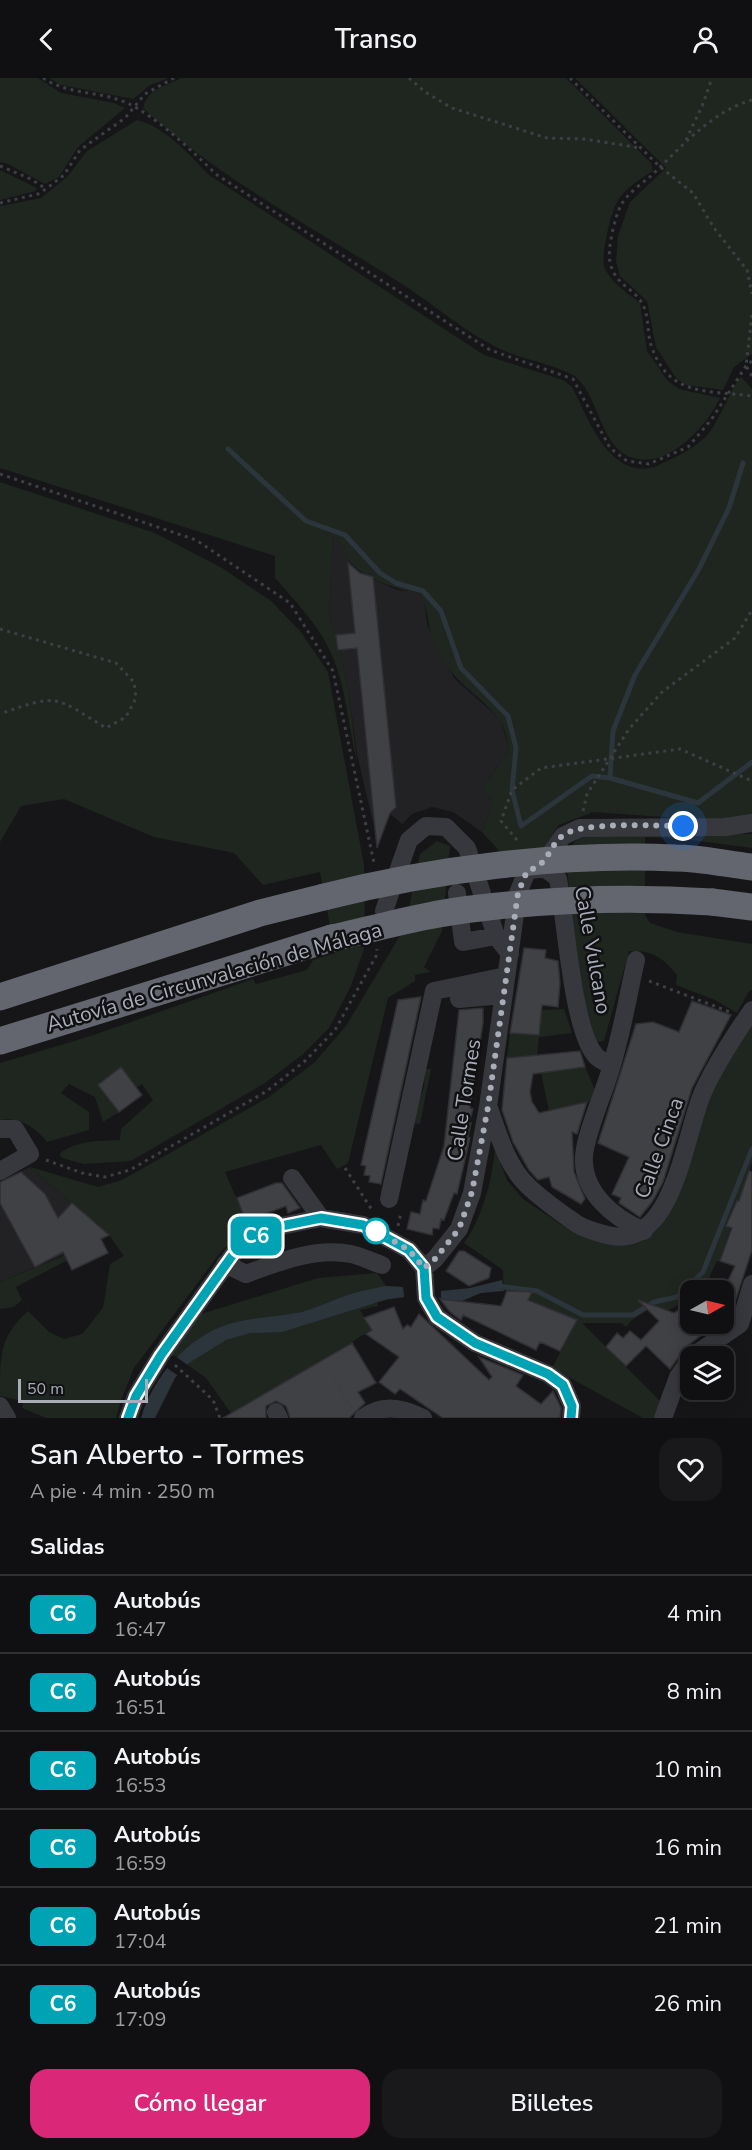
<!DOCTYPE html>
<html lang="es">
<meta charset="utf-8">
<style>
:root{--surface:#101012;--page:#19191b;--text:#f1f3f6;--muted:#9c9d9f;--line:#303032;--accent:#db2777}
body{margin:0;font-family:"Nunito Sans",sans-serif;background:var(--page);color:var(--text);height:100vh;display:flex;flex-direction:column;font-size:22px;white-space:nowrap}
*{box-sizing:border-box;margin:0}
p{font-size:20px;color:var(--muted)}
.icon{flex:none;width:33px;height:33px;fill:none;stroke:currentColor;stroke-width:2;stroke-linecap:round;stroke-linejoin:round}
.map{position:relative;height:1340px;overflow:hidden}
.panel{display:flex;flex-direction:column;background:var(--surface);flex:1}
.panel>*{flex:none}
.badge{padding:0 12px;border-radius:9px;font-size:21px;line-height:39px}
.needle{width:39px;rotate:82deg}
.fabs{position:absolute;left:680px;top:1202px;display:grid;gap:12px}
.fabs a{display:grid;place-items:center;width:54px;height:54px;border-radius:12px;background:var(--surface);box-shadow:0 3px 15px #0003,0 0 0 2px var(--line);font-size:30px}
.scale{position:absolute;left:18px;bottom:15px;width:130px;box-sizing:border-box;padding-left:6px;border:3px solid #a8adb8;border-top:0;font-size:16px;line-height:21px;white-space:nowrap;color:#a8adb8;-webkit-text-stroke:4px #111113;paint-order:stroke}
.you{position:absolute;width:30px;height:30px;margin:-15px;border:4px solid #fff;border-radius:50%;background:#1a73e8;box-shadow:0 0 0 9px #1a73e833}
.map>.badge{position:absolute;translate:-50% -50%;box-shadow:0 0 0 3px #fff}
h2{padding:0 30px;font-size:22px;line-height:54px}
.round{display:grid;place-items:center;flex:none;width:63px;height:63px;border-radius:18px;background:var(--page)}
.headline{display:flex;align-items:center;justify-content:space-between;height:102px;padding:0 30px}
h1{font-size:28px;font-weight:600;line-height:45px}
.cta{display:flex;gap:12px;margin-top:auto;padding:12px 30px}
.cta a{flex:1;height:69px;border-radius:18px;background:var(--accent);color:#fff;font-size:24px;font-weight:600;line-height:69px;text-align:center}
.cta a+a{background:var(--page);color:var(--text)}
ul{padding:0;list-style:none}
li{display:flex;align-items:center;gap:18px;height:78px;padding:0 30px;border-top:2px solid var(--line)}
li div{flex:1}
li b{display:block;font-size:22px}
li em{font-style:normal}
li .badge{min-width:66px;font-weight:700;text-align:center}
header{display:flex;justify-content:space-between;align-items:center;height:78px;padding:0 30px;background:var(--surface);font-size:27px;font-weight:600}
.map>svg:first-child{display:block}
</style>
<header><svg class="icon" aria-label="back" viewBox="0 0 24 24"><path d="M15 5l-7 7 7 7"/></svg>Transo<svg class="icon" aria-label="person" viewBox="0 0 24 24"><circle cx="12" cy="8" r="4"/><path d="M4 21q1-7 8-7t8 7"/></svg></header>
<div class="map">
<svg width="752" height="1340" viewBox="0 0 752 1340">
<rect width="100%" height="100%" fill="#161618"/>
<path fill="#222225" d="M333,458L338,460L348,482L360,495L397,512L419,514L424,522L427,546L454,600L501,642L509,672L483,710L493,724L482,754L453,734L432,729L412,736L402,746L390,736L383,752L375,753L357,676L349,615L336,557L329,538Z
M30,1089L109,1157L0,1204V1104Z"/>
<path fill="#1e261f" d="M0,0H38L61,15L114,25L125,30L78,69L59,99L45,106L8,86L0,84Z
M49,0H169L150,7L133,21L61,7Z
M181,0H566L651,85L653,93C640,101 624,111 617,124C611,134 601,177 604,188C609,203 628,216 640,225L647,273L667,302L679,311L720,320C707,348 668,391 633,380C597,369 599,308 569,295C546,284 519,281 496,269C460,251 429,222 394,201C309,147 217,99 143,30C147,11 166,8 181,0Z
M575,0H752V276L734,289L723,312L686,307L676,300L656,269L647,223L620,198L616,184L618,158L630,124L666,90Z
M137,42C164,48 190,77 209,97L484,277L563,302L572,309C588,339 607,397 650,390C655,390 662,385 667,383C683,376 697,368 709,355C719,343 734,304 741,299L752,311V737L720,743L593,734L559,747L539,776L518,794L482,754L493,724L483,710L509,672C507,663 505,648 499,641C477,614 455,607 437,572C427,554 430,531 419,515C393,511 364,500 348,482C343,477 341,466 338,460L333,458L329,538L336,557L349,615L357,685C348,647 346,605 329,571C316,544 294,522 275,500V478L0,390V128L41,120L67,99L87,73Z
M0,92L37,110L36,113L0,122Z
M0,404L155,455L222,490L271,523L300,553L328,594L364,787L365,868L351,908L329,950L302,977L265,1005L131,1083L84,1086L62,1080L59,1076C77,1062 99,1063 120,1062L121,1051L153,1022L142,1006L136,1010L99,1007L119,1034L103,1044L95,1019L69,1006L61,1015L89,1034V1052L47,1064C36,1050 19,1038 0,1042V985L91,958L253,901L256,906L307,892L313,882L335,875L320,794L263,807L234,775L154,759L64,721L21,728L0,764Z
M583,755L752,756V770L683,761L645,759V837L650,845L677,854L752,866V912L749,913L737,935L715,922L676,907L677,897C663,879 651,872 629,873L604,963L596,964L579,907L567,790L572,767Z
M437,763L450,768L442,853L424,889L431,894L415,897V903L388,920L348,1085L337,1091L321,1067L225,1094L250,1152L223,1171L134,1290L121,1322L116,1340H46L22,1330L24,1323L0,1318C0,1275 0,1259 28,1233L49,1254L64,1261L82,1256L103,1230L110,1186L124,1178L109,1157L30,1089L98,1109L122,1102L269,1019L315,984L346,948L405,849L420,776Z
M564,931L572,955L539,959L537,977L507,980L510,955L539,957L541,932Z
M752,948V1085L739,1123H736L726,1147L731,1149L720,1183H717L704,1210L690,1212V1219L666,1234L655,1228L632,1242L626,1249L622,1245H582L660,1323L654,1340H643L552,1290L577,1242L528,1221L531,1214L504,1213L503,1192L464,1165C483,1138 492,1103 495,1070L507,1102L523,1121L562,1147L586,1159L644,1160L657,1152L669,1132L702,1032L721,993Z
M585,989L596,1014L594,1022L549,1033L541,995Z
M425,991H431L420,1046L411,1045L424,1009Z
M65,1177L68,1182L16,1209L22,1222L14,1229L0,1231V1204Z
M377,1195L386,1208L403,1209L404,1219L377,1224L378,1228L360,1232L371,1252L295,1300L231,1335L206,1300L175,1278H170L201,1236L318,1200Z"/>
<path fill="#2c353c" d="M502,1202L504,1213L481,1215L462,1223L441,1221V1213L470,1210Z
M386,1208L403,1209L404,1219L388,1221L282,1254L250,1255L226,1262L189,1285L175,1300L155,1340H141C153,1299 187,1259 229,1246C253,1239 278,1239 302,1234C316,1230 331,1223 345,1218C358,1213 372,1211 386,1208Z"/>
<path fill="#161618" d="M175,1278L189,1288L180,1299L167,1290Z"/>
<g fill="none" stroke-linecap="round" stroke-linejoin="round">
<path stroke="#2c353c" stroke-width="5" d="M228,371L306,443L345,457L380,495L396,505L423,513L441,533L461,590L508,638L516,670L512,712L521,748L592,698L610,700L698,725L752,684
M610,700L613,653L635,597L699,491L729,430L743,385
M498,1208L537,1213L583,1237H633L654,1224L677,1219L703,1194L752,1071"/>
</g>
<path fill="#404145" stroke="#303034" stroke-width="1.5" d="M348,485L360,495L373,499L396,729L390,735L377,770L357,570L338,572L336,557L355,555Z
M524,870L546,872L545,880L558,883L560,905L558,929L542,927L539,957L510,955Z
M421,919L381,1106L369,1104L370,1098L364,1097L366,1088L361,1087L398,922Z
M692,923L731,937L692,1010L663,1104L652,1124L640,1139L619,1125L621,1120L612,1116L629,1079L598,1065L636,946L653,944L679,954Z
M483,930V945L470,1030L473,1031L469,1045H471L468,1059L470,1060L457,1116L454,1115L444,1142L441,1141L439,1151L433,1150L432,1157L407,1151L411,1134L420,1136L423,1122L426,1123L444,1068L459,932Z
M580,973L585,989L533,996L530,1014L532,1024L539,1035L587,1024L577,1056L572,1054L574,1094L585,1121L581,1126L552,1109L549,1099L538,1102L529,1092L513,1064L502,1032L507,980Z
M121,989L142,1017L119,1034L98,1007Z
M749,1093L752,1094V1172L730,1239L723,1244V1213L735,1188L720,1183L732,1150L726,1148L737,1123H739Z
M21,1094L45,1116L58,1140L72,1125L109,1157L101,1161L108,1175L72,1192L63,1174L35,1189L0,1125V1104Z
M276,1105H282L300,1130L288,1135L286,1128L246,1143L237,1120Z
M459,1173H464L491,1190L489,1200L469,1208L446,1193Z
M507,1213L532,1214L528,1222L577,1242L560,1273L540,1264L536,1272L463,1237L461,1242L450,1234L440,1221L501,1228Z
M638,1222L674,1235L683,1229L690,1237V1245H717L686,1269L670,1291L646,1268L626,1288L606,1269L617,1255L623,1260L630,1253L641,1262L659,1243Z
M394,1229L403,1251L407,1247L411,1249L419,1236L489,1302L492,1299L479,1279L523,1297L516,1308L541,1326L553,1313L561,1330L560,1340H443L400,1311L395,1316L379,1304L399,1279L366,1256L372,1252L364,1240Z
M352,1265L376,1305L358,1314L365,1325L349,1340H290L286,1328L276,1323L266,1328V1340H223Z"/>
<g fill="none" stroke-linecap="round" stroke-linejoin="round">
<path stroke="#3d3f44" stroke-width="3" stroke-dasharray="3 4.5" stroke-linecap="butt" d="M43,0C71,18 98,12 127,25C156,38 194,75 217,97L490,272L573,301L610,370L627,383L649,386L688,369L711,342L746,288L752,283
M409,0L425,14L452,30L547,60L584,61L641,70
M570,0L659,88L693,115L714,150L747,192L752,216
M752,22C711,34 681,69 651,98C641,106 628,115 621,127C615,138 607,172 610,184C615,208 634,209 643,227C649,239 647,254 651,267C668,319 707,312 752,318
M686,62L703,26L712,0
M0,88L31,101L46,111
M0,125L38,116L46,111L64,97L80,72L125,40L145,16L174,0
M752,237L746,288L752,298
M0,396L196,462L290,525L333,593L374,785
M0,551L116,585L134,604L136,620L126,639L106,650C54,618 59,615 0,636
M583,733L587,716L629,651L662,614L735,560L752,532
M517,762L501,743L512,712L541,690L680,671L752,703
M649,903L730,934
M46,1082L82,1095L105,1099L130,1092L267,1013L305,983L335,952L376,878L377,871
M345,1090L372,1132
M398,1148L401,1134
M175,1287L213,1322L220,1340
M335,1303L351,1330"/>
<path stroke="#37383d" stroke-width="18" d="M541,788L563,758L580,750L725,749L752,745
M457,815L463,864L496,858
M384,833L409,762L426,748L446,749L467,770L496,858L510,876
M636,882C628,917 622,955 611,990C604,1015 586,1054 584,1078C582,1115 614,1140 644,1153
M459,921L502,917
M489,1030C498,1055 507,1088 527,1107C542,1122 560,1134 577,1146C587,1152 596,1154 607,1157C674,1174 684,1057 703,1014C716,985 734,958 752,932
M0,1051H15L30,1076L0,1093
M292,1100L321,1140
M389,1121L434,913L506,898
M225,1186L246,1196C278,1184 316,1169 351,1176C361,1178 372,1184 382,1187
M424,1190L435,1181L459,1151L472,1115L488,1029L518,815L527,793C542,789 547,790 558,801C566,840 572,952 596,978C599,982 607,985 612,987
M693,1278L740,1246L752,1206
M0,1328L7,1340
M276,1334L279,1340
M128,1340L136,1318L161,1277L237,1171L276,1149L321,1140L363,1147L409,1172L424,1190L426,1220L437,1239L475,1265L548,1296L563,1307L572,1328L571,1340
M363,1340C382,1325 404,1330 423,1340
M663,1340L678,1299L690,1282"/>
<path stroke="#63666e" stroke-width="27" d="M712,824L752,829
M0,919L260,835L324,819
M0,963L332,860"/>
<path stroke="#63666e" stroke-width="27" d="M324,819C434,791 561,775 675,780C700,780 726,786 752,789
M332,860C381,849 430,835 480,830C556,821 636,819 712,824"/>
</g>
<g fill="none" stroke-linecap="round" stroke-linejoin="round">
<g stroke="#fff" stroke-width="14">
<path id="line" d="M128,1340L136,1318L161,1277L237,1171L276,1149L321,1140L363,1147L409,1172L424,1190L426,1220L437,1239L475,1265L548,1296L563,1307L572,1328L571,1340"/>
</g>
<use href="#line" stroke="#00a3b4" stroke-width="9"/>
<path stroke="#a8adb8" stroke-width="6" stroke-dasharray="0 10.8" d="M376,1153L409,1172L424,1190L435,1181L459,1151L472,1114L488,1029L518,815L527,793C550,786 547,771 562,758C580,743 658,748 683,748"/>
</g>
<circle fill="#fff" stroke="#00a3b4" stroke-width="3" cx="376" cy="1153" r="12"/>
<g text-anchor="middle" stroke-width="5" stroke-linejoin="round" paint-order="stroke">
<g font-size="21" fill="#a8adb8" stroke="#111113">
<text transform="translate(593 872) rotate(80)" y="7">Calle Vulcano</text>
<text transform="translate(214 899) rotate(-16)" y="7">Autovía de Circunvalación de Málaga</text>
<text transform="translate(464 1022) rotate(-81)" y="7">Calle Tormes</text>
<text transform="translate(659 1070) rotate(-70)" y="7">Calle Cinca</text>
</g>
</g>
</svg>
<div class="fabs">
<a><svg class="needle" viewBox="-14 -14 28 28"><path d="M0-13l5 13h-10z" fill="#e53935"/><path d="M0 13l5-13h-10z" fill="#9c9d9f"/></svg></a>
<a><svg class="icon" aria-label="layers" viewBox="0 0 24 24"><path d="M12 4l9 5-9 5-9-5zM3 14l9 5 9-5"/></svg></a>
</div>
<div class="scale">50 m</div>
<div class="you" style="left:683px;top:748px"></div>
<b class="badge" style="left:256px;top:1158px;background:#00a3b4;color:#fff">C6</b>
</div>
<section class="panel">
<div class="headline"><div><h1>San Alberto - Tormes</h1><p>A pie · 4 min · 250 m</p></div><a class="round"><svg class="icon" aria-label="heart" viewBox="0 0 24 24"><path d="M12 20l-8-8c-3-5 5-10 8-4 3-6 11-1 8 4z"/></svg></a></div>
<h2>Salidas</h2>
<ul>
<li><span class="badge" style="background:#00a3b4;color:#fff">C6</span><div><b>Autobús</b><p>16:47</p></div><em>4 min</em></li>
<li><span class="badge" style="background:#00a3b4;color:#fff">C6</span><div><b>Autobús</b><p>16:51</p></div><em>8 min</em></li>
<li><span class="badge" style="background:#00a3b4;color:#fff">C6</span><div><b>Autobús</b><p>16:53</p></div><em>10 min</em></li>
<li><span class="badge" style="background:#00a3b4;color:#fff">C6</span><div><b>Autobús</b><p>16:59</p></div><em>16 min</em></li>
<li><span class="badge" style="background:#00a3b4;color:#fff">C6</span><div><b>Autobús</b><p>17:04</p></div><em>21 min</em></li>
<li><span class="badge" style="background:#00a3b4;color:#fff">C6</span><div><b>Autobús</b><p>17:09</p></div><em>26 min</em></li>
</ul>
<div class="cta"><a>Cómo llegar</a><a>Billetes</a></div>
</section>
